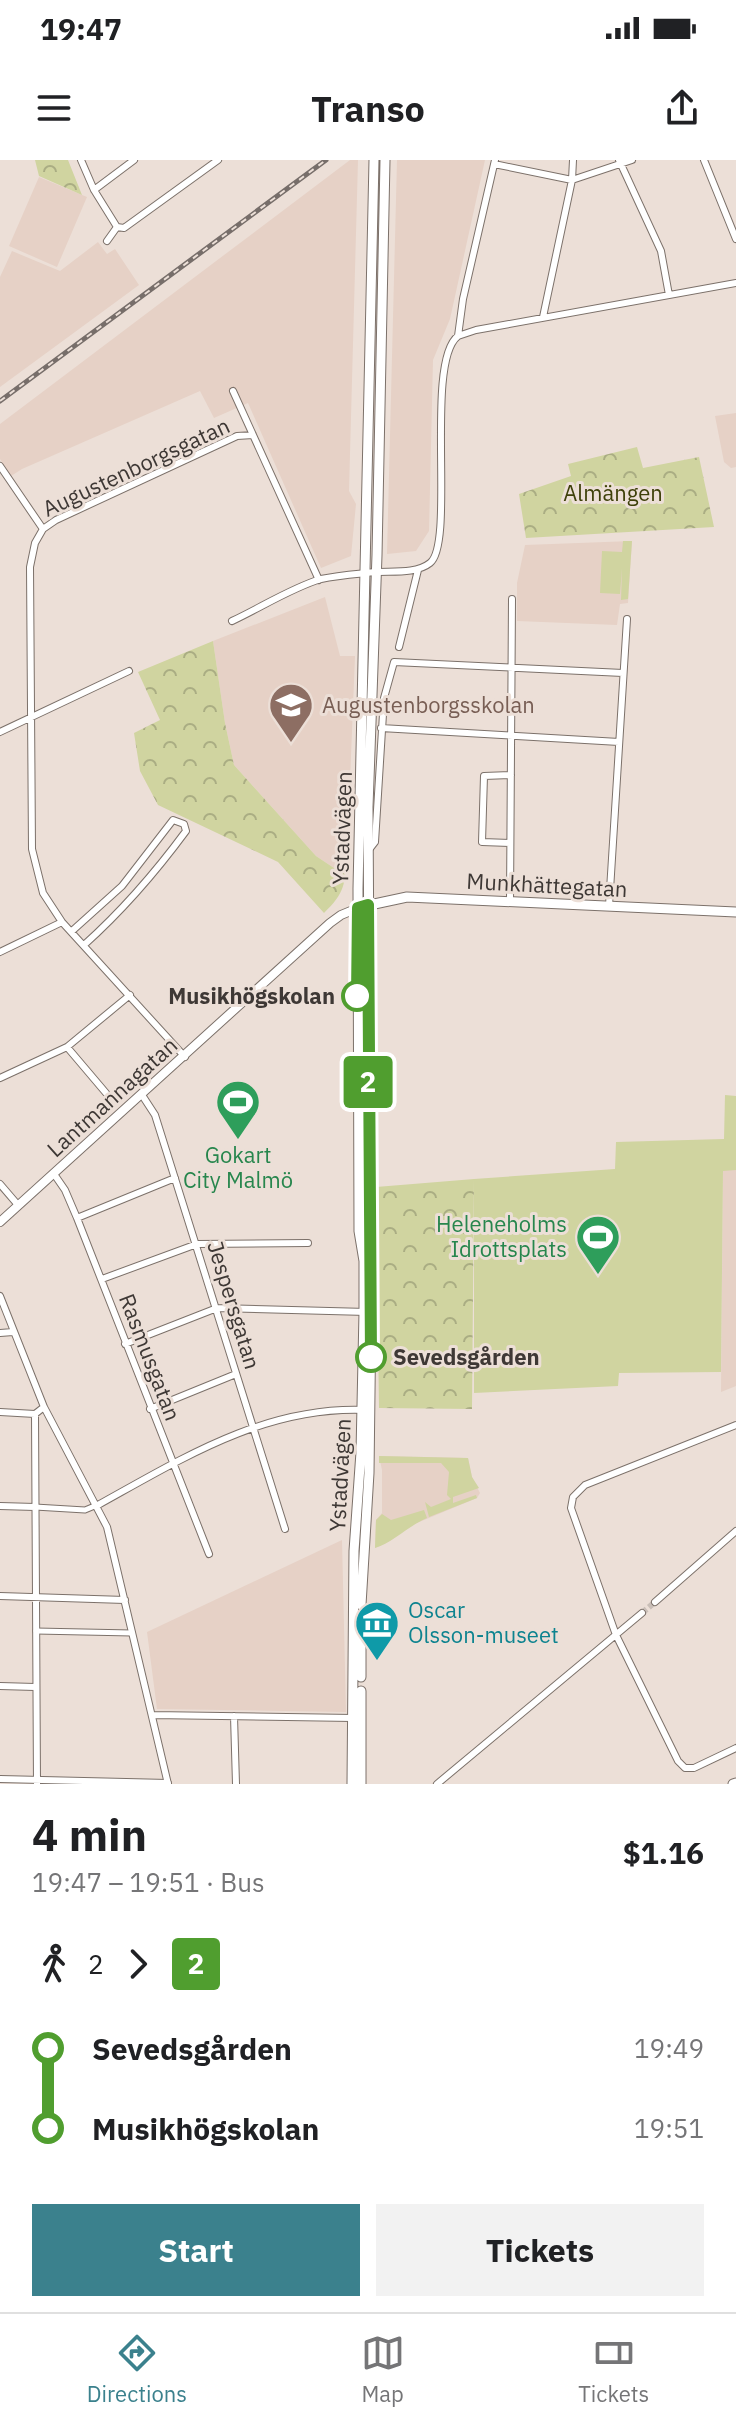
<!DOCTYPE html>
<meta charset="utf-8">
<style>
:root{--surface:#fff;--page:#f2f2f2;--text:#202124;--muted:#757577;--line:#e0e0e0;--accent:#3b818d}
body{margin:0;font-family:"IBM Plex Sans",sans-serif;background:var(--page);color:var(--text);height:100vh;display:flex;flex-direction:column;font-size:30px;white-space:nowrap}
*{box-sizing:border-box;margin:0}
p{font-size:26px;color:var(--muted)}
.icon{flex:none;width:44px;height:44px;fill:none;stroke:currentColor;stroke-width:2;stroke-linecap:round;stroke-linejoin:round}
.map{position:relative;height:1624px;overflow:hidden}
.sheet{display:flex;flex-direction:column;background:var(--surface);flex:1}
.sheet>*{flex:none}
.badge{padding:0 16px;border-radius:6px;font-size:28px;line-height:52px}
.map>.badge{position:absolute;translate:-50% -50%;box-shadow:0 0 0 4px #fff}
.legs{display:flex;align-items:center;gap:12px;height:88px;padding:0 32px;font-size:26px}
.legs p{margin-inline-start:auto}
.head{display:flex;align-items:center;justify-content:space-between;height:136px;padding:0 32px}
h1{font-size:44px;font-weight:700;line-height:60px}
.primary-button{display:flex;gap:16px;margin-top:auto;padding:16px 32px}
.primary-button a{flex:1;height:92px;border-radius:0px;background:var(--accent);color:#fff;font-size:32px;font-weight:700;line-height:92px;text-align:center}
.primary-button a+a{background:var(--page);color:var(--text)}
ul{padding:0 32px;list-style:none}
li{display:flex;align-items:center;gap:28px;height:80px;font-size:30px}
li i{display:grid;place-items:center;width:12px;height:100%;margin:0 10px;background:currentColor}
li i::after{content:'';width:20px;height:20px;margin:-10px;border:6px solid;border-radius:50%;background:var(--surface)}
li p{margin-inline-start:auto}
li:first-child i{background:linear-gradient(#0000 50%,currentColor 0)}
li:last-child i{background:linear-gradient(currentColor 50%,#0000 0)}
.status{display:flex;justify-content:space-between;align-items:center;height:56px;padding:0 40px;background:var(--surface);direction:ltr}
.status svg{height:22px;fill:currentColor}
header{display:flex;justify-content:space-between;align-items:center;height:104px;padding:0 32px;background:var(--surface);font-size:36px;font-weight:700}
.tab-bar{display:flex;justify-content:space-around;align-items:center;height:112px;border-top:2px solid var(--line);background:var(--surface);font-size:22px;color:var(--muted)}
.tab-bar a{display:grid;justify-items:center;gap:4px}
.tab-bar .selected{color:var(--accent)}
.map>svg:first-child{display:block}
</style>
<div class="status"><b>19:47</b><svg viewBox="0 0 49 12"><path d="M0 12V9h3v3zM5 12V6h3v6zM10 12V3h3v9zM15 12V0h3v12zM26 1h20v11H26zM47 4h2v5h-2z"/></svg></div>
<header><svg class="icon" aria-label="menu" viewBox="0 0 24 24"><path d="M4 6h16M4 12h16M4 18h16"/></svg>Transo<svg class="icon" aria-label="share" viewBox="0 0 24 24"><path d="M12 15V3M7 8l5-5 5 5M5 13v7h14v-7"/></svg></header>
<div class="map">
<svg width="736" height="1624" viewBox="0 0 736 1624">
<defs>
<pattern id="forest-crowns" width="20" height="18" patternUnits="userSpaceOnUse" patternTransform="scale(2)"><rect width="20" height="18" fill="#d0d4a0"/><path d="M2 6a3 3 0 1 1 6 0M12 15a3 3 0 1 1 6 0" fill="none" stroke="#aaad83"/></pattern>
</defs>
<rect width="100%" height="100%" fill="#ecdfd7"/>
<path fill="#e6d1c6" d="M350,0H358L349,331L356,344L351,396L321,408L248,243L214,258L200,231L22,309L11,316L0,299V264Z
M397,0H485L450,159L433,200L429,371L416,391L387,394Z
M39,17L87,37L57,107L9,86Z
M98,82L107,94L115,89L139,125L0,227V117L12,91L60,111Z
M736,253V307L731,308L724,302L715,256Z
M632,381L628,443L620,444L617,465L517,461V423L525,385Z
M325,437L340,496H355L347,696L334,708L316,696L234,605L225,563L213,481Z
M723,1010H736V1226L721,1232Z
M379,1296L468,1298L472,1317L480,1333L477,1338L412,1365L390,1381L375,1388L376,1360L382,1353V1310Z
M342,1380L346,1552L157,1549L147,1472Z"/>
<path fill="#d0d4a0" d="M623,381H632L628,439L621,440L622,408L620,434L600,433L602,391L622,392Z
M725,935L736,936V1010L723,1011L721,1212L619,1213L618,1226L474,1233V1019L615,1009L616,982L724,979Z
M379,1296L468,1298L472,1317L479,1328L453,1337V1343L476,1335L477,1338L429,1357L425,1342L431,1347L451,1339L447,1335L449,1312L441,1303H379Z
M424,1350L427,1358C408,1366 394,1382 375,1388L376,1360L382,1354L391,1360Z"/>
<path fill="url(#forest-crowns)" d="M35,0H68L82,35L39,16Z
M637,287L643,308L699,297L714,367L526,378L519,334L571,316L568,304Z
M213,481L225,563L234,605L316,696L334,708L347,696C345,724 345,733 324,753L278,702L158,645L140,611L134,573L160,560L138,512Z
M474,1019L472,1249L379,1248L376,1027Z"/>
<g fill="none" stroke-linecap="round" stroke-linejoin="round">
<path stroke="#c9beb7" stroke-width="6" stroke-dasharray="6 3" stroke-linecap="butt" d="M642,1453L655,1442"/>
<g stroke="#7c716a" stroke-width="7">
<path id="pedestrian" d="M35,1347L85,1350L97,1345
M36,1471L132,1473"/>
</g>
<g stroke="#7c716a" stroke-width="8">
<path id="minor" d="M81,0L94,30L117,67
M619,0L661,91L669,135
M704,0L736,79
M494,4L572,20L632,0
M94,30L134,0
M117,67L124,68L218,0
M107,81L117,67
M543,157L572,20L573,0
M458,176L476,170L736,123
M233,231L319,420
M0,306L43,369
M232,461C260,448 293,427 321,419C339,415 358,414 376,412C393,411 416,414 430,403C456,383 424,202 458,176L463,139L495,0
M399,487L418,410
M381,568L619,582
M0,572L129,511
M510,683L482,682L484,616L511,615
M368,691L375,682L384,538L394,502L623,513
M510,741L512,439
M609,746L627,459
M72,771L122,726L173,660L184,664L186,671C155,713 123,750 84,785
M0,792L62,762
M67,887L106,933
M185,897L62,762L43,733L32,689L30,407L35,383L43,369L56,360L237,276L253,275
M0,918L67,887L130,835
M142,935L155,955L285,1369
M54,1014L65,1030L77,1058L209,1394
M0,1024L18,1045
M77,1058L175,1018
M102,1119L197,1084L308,1083
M0,1136L44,1247L35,1254L37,1624
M0,1173L13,1172
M125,1184L217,1148L367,1152
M44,1247L107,1367L168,1624
M150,1249L236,1214
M0,1252L35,1254
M736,1265L585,1325L573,1337L571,1348L616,1475L678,1601L685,1608H694L736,1588
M98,1345C183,1298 265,1246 365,1250
M0,1346L35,1347
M0,1436L125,1440
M655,1442L736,1371
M0,1526L35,1527
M152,1555L353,1558
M234,1556L236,1624
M0,1619L168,1623
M437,1624L642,1453"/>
</g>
<g stroke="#7c716a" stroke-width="10">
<path id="tertiary" d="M0,1062L330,763L341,755L358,748"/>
</g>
<g stroke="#7c716a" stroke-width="11">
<path id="secondary" d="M365,746L407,737L736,752
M361,1445L369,1313L371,1152L368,647L377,395L385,0
M361,1517V1475
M361,1531V1624
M352,1624L354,1391L361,1292L364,1152V1101L359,1071L358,729L374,0
M733,1624L736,1623"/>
</g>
<use href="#pedestrian" stroke="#fff" stroke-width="5"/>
<use href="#minor" stroke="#fff" stroke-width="6"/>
<use href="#tertiary" stroke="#fff" stroke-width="8"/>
<use href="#secondary" stroke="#fff" stroke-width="9"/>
<g stroke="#776e6a" stroke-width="5">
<path id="rail" d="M0,241L326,0"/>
</g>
<use href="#rail" stroke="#ecdfd7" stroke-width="2" stroke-dasharray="6" stroke-linecap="butt"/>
</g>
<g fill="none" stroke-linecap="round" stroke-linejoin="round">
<g stroke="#fff" stroke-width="18">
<path id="line-1" d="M357,836L358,748L368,745L371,1197"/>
</g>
<use href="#line-1" stroke="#509e2f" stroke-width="12"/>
</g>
<defs>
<g id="school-pin" transform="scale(2.3)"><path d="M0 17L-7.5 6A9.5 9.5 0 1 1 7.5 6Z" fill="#8d6e63" stroke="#ecdfd7"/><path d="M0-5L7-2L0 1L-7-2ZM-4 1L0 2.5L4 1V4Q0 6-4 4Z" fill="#fff"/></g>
<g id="stadium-pin" transform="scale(2.3)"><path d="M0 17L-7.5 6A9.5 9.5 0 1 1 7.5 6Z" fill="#2e9e5b" stroke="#ecdfd7"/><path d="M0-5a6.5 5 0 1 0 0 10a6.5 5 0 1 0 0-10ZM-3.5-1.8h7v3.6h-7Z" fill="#fff"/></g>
<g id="museum-pin" transform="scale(2.3)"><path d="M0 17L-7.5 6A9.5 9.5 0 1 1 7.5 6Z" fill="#0f9aa8" stroke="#ecdfd7"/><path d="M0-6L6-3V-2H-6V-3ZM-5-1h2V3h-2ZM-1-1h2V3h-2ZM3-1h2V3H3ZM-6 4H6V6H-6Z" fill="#fff"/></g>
</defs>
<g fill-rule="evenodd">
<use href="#school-pin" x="291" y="545"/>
<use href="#stadium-pin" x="238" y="942"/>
<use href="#stadium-pin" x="598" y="1077"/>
<use href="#museum-pin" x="377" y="1463"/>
</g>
<g fill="#fff" stroke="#509e2f" stroke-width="4">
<circle cx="357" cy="836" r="14"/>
<circle cx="371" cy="1197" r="14"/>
</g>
<g text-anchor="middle" stroke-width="6" stroke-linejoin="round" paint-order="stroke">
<g font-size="22" fill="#3e3835" stroke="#ecdfd7">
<text transform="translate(136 307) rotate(-25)" y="8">Augustenborgsgatan</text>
<text transform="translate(342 668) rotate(-88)" y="8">Ystadvägen</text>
<text transform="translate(547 725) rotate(3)" y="8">Munkhättegatan</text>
<text transform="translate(112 937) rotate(-42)" y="8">Lantmannagatan</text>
<text transform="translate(234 1145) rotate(73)" y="8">Jespersgatan</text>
<text transform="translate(150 1197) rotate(69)" y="8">Rasmusgatan</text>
<text transform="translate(340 1315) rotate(-87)" y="8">Ystadvägen</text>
</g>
<g font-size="22" fill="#3e4009" stroke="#ecdfd7">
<text x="613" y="341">Almängen</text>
</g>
<g font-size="22" fill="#785e54" stroke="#ecdfd7" text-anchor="start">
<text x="322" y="553">Augustenborgsskolan</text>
</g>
<g font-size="22" font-weight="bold" fill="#3e3835" stroke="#ecdfd7" text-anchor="end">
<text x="335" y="844">Musikhögskolan</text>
<text x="393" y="1205" text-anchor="start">Sevedsgården</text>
</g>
<g font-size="22" fill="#27864d" stroke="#ecdfd7">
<text x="238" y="1003">Gokart<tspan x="238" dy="25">City Malmö</tspan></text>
<text x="567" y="1072" text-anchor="end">Heleneholms<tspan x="567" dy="25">Idrottsplats</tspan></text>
</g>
<g font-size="22" fill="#0d838f" stroke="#ecdfd7" text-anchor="start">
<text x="408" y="1458">Oscar<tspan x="408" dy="25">Olsson-museet</tspan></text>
</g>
</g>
</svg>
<b class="badge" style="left:368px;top:922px;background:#509e2f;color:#fff">2</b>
</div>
<section class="sheet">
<div class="head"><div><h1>4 min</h1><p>19:47 – 19:51 · Bus</p></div><b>$1.16</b></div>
<div class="legs"><svg class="icon" aria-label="walk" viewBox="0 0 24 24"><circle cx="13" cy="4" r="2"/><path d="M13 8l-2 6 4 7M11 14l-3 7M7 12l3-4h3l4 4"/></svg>2<svg class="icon" aria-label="forward" viewBox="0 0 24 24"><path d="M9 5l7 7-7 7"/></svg><b class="badge" style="background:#509e2f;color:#fff">2</b></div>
<ul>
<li><i style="color:#509e2f"></i><b>Sevedsgården</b><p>19:49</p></li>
<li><i style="color:#509e2f"></i><b>Musikhögskolan</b><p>19:51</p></li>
</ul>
<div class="primary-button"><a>Start</a><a>Tickets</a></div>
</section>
<nav class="tab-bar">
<a class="selected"><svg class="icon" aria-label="directions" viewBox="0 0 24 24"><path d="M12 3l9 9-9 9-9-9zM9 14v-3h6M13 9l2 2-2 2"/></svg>Directions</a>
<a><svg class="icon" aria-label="map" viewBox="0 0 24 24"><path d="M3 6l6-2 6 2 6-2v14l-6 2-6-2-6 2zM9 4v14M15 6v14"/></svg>Map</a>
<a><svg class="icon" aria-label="tickets" viewBox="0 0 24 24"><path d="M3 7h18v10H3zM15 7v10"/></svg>Tickets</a>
</nav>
